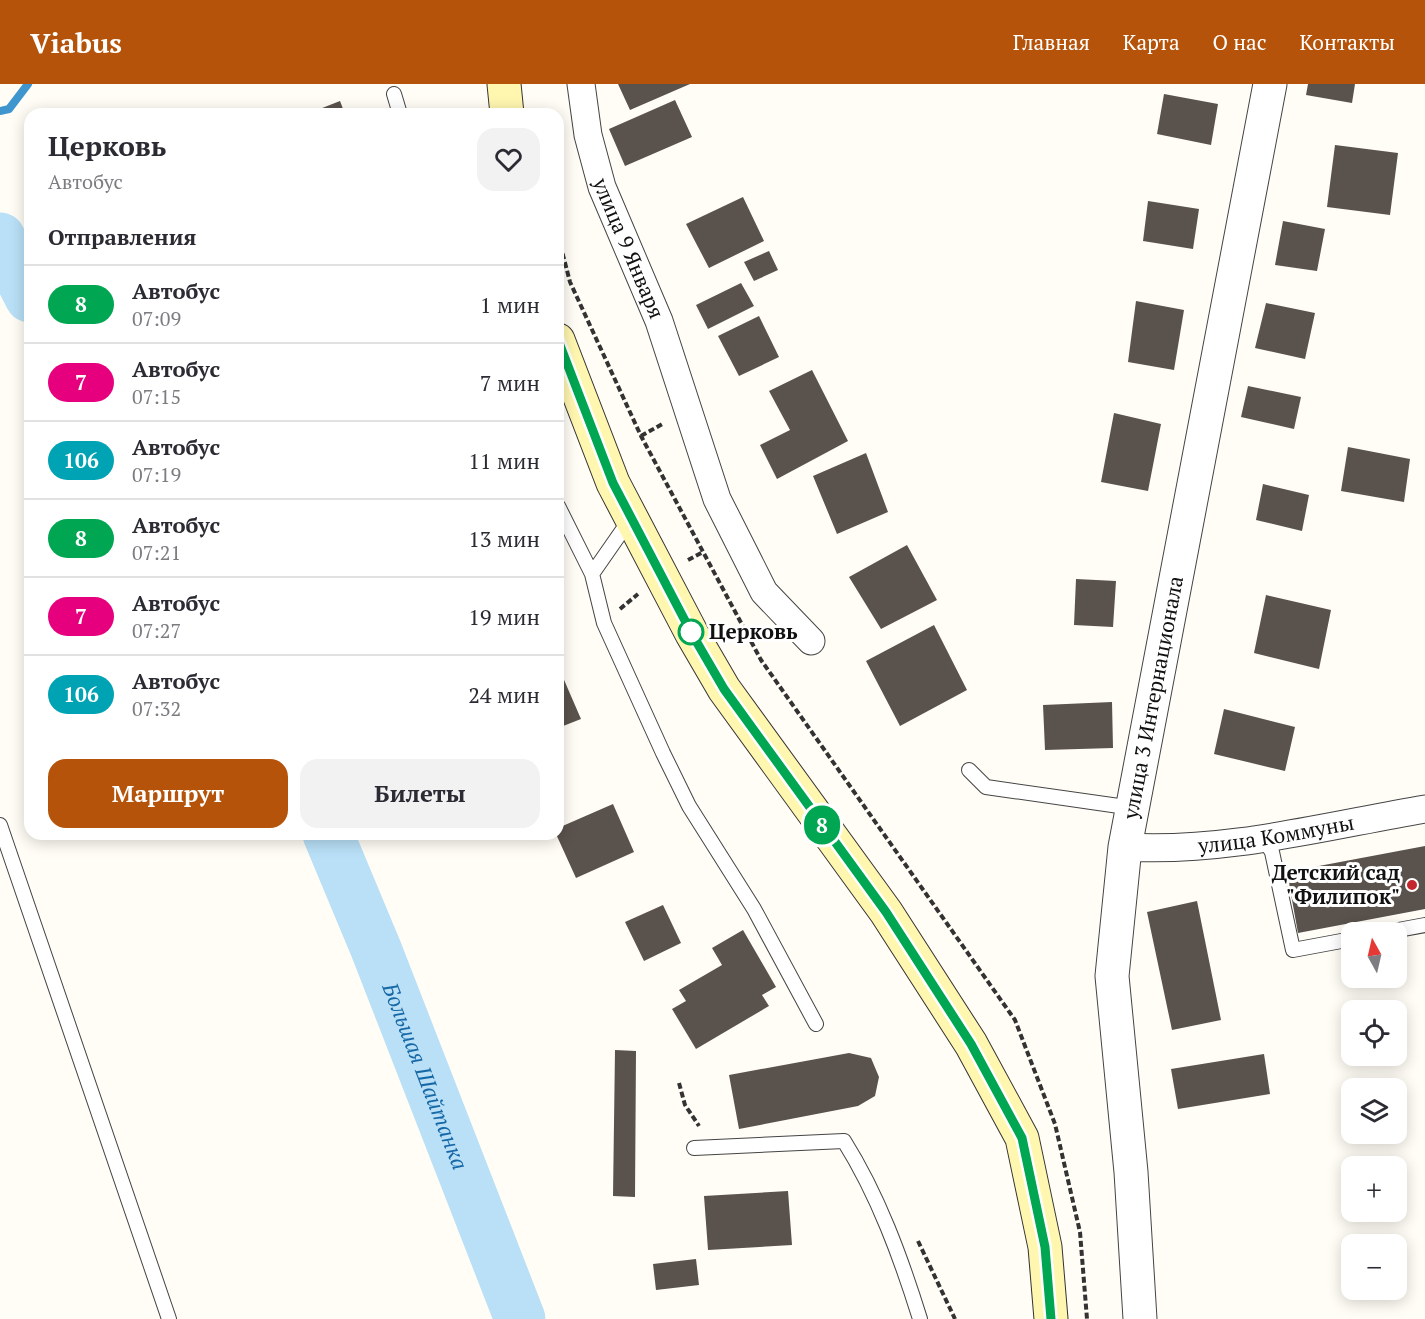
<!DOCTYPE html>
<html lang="ru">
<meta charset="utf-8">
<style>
:root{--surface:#fff;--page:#f2f2f3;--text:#2b2b33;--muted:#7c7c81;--line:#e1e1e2;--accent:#b45309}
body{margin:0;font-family:"PT Serif",serif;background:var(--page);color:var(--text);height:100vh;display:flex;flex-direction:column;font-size:22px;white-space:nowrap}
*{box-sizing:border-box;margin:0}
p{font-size:20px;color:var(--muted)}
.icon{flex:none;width:33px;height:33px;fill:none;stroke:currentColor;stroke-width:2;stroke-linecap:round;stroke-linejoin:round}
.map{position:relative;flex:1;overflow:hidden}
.details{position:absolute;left:24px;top:24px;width:540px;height:732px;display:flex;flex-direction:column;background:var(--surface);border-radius:18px;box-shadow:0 3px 15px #0003}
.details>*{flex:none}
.badge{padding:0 12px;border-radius:20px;font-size:21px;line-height:39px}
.needle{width:39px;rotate:352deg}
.fabs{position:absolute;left:1341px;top:838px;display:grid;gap:12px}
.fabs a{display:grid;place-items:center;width:66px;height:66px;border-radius:12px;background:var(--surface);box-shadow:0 3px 15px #0003;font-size:30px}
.map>.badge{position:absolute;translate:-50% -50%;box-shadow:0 0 0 3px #fff}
h2{padding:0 24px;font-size:22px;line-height:54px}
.round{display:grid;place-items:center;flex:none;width:63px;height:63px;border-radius:18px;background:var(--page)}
.headline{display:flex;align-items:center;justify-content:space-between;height:102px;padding:0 24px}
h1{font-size:28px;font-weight:800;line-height:45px}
.cta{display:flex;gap:12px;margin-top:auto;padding:12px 24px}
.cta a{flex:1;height:69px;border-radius:18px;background:var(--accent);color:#fff;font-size:24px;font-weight:800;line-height:69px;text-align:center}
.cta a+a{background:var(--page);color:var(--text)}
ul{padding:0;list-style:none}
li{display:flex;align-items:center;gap:18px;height:78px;padding:0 24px;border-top:2px solid var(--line)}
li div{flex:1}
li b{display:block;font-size:22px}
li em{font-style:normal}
li .badge{min-width:66px;font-weight:700;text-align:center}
header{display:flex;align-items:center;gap:36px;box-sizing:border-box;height:84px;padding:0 30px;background:var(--accent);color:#fff}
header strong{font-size:28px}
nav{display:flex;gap:33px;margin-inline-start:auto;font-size:21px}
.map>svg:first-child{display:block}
</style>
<header>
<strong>Viabus</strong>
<nav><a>Главная</a><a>Карта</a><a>О нас</a><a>Контакты</a></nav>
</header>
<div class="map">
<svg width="1425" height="1235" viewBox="0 0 1425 1235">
<rect width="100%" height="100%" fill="#fffdf5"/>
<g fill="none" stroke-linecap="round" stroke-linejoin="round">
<path stroke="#3f96cf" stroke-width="8" d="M0,27L9,25L28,0"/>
<g stroke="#b9e0f7" stroke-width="51">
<path d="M0,154L30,213"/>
<path id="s1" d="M328,750L376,865L520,1235"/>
</g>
</g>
<path fill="#5a524d" d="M618,0H690L630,26Z
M1308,0H1355L1352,19L1306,11Z
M1164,10L1218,20L1211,61L1157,50Z
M675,16L692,53L625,82L609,45Z
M340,17L345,30H307Z
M1335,61L1398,69L1390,131L1327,123Z
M743,113L764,157L709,184L686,140Z
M1148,117L1199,125L1193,165L1143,157Z
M1283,137L1325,145L1317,187L1275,181Z
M769,167L778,186L754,197L744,178Z
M741,199L754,222L708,245L696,221Z
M1136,217L1184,226L1174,286L1128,278Z
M1266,219L1315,229L1305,275L1255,264Z
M759,232L779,273L739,292L718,252Z
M812,286L848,357L777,395L760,361L790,346L769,307Z
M1248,302L1301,313L1294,345L1241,333Z
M1114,329L1161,340L1148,407L1101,398Z
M1348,363L1410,375L1404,418L1341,407Z
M866,369L888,428L837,450L813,392Z
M1263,400L1309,411L1302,447L1256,436Z
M907,461L937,516L881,545L849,493Z
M1076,495L1116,497L1113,543L1074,541Z
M1266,511L1331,526L1319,585L1254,569Z
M934,541L967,606L900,642L866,577Z
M558,582L581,635L558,644Z
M1112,618L1113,664L1045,666L1043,621Z
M1224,625L1295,643L1285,687L1214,670Z
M613,720L634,768L576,794L556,750L558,744Z
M1425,762V825L1298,849L1287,788Z
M1197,817L1221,936L1172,946L1147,828Z
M663,821L681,859L644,877L625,838Z
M743,846L776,903L762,911L769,922L696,965L672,925L686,917L679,906L722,881L712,864Z
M615,966L636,967L635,1113L613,1112Z
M849,969L871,974L879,993L875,1012L858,1022L739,1045L729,991Z
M1264,970L1270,1010L1178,1025L1171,985Z
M788,1107L792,1161L708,1166L704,1112Z
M696,1175L699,1201L656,1206L653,1180Z"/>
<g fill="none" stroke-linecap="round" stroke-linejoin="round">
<g stroke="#444" stroke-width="16">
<path id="service" d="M394,10L400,30
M558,422L592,490
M631,434L592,490L604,539L663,669L689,722L754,825L816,940
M969,686L986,703L1133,724
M0,741L169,1235
M1264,755L1272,768L1293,866L1352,855
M1382,849L1425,841
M694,1064L844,1057C878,1111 901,1174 920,1235"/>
</g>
<g stroke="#444" stroke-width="29">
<g id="minor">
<path id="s2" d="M581,0L588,51L602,103L659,237L717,415L764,508L811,557"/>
<path id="s3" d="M1125,763C1225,769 1326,742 1425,725"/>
</g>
</g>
<g stroke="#444" stroke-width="35">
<g id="tertiary">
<path id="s4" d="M1140,1235L1131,1088L1112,892L1125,763L1270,0"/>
</g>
</g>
<g stroke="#333" stroke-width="35">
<path id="secondary" d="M504,0L507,30
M558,256L613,399L692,550L724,605L886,828L971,960L1022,1054L1045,1163L1051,1235"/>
</g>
<path stroke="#333" stroke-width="4" stroke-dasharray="6 3" stroke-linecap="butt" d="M558,152L570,198L641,352L761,576L1015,936L1055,1040L1080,1148L1087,1235
M641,352L664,339
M688,476L703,468
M620,525L638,510
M679,999L685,1021L699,1042
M918,1157L955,1235"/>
<use href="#service" stroke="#fff" stroke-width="14"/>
<use href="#minor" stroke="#fff" stroke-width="27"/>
<use href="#tertiary" stroke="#fff" stroke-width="33"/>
<use href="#secondary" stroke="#fff6b0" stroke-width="33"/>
</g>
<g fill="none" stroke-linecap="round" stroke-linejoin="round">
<g stroke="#fff" stroke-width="14">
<path id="line" d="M558,256L613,399L692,550L724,605L886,828L971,960L1022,1054L1045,1163L1051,1235"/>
</g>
<use href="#line" stroke="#00a651" stroke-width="9"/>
</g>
<circle fill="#fff" stroke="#00a651" stroke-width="3" cx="691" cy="548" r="12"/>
<circle fill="#c4262e" stroke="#fff" stroke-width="2" cx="1412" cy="801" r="6"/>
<g text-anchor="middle" stroke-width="6" stroke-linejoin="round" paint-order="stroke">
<g font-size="21" fill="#111" stroke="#fff">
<text dy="7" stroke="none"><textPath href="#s2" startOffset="172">улица 9 Января</textPath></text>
<text dy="7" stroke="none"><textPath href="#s4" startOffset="626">улица 3 Интернационала</textPath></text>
<text dy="7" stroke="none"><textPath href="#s3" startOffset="152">улица Коммуны</textPath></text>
</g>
<g font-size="21" font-weight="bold" fill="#111" stroke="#fff" text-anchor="start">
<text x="709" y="555">Церковь</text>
</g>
<g font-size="21" font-weight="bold" fill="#111" stroke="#fff" text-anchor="end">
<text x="1400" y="796">Детский сад<tspan x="1400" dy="24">"Филипок"</tspan></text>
</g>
<g font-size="22" font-style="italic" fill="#1768a6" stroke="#fff">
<text dy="8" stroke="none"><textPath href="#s1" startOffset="261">Большая Шайтанка</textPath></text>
</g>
</g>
</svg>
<div class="fabs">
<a><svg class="needle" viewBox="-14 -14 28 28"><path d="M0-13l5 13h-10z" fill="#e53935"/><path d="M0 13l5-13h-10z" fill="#7c7c81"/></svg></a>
<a><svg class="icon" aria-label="locate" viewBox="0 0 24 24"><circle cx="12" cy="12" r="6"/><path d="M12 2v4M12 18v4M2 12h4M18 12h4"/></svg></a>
<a><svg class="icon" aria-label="layers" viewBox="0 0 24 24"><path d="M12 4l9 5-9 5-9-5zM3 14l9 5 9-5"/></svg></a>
<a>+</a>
<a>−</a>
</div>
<b class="badge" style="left:822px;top:741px;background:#00a651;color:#fff">8</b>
<section class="details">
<div class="headline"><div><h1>Церковь</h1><p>Автобус</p></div><a class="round"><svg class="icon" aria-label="heart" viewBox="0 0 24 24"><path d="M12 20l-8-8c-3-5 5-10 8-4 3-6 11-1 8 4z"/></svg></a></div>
<h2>Отправления</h2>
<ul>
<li><span class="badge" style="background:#00a651;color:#fff">8</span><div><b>Автобус</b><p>07:09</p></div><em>1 мин</em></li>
<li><span class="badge" style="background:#e6007e;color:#fff">7</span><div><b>Автобус</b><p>07:15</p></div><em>7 мин</em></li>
<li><span class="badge" style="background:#00a3b4;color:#fff">106</span><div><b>Автобус</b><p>07:19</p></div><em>11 мин</em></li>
<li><span class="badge" style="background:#00a651;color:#fff">8</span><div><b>Автобус</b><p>07:21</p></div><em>13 мин</em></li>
<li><span class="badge" style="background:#e6007e;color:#fff">7</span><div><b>Автобус</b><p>07:27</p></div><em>19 мин</em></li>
<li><span class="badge" style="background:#00a3b4;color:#fff">106</span><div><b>Автобус</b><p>07:32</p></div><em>24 мин</em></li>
</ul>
<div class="cta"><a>Маршрут</a><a>Билеты</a></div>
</section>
</div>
